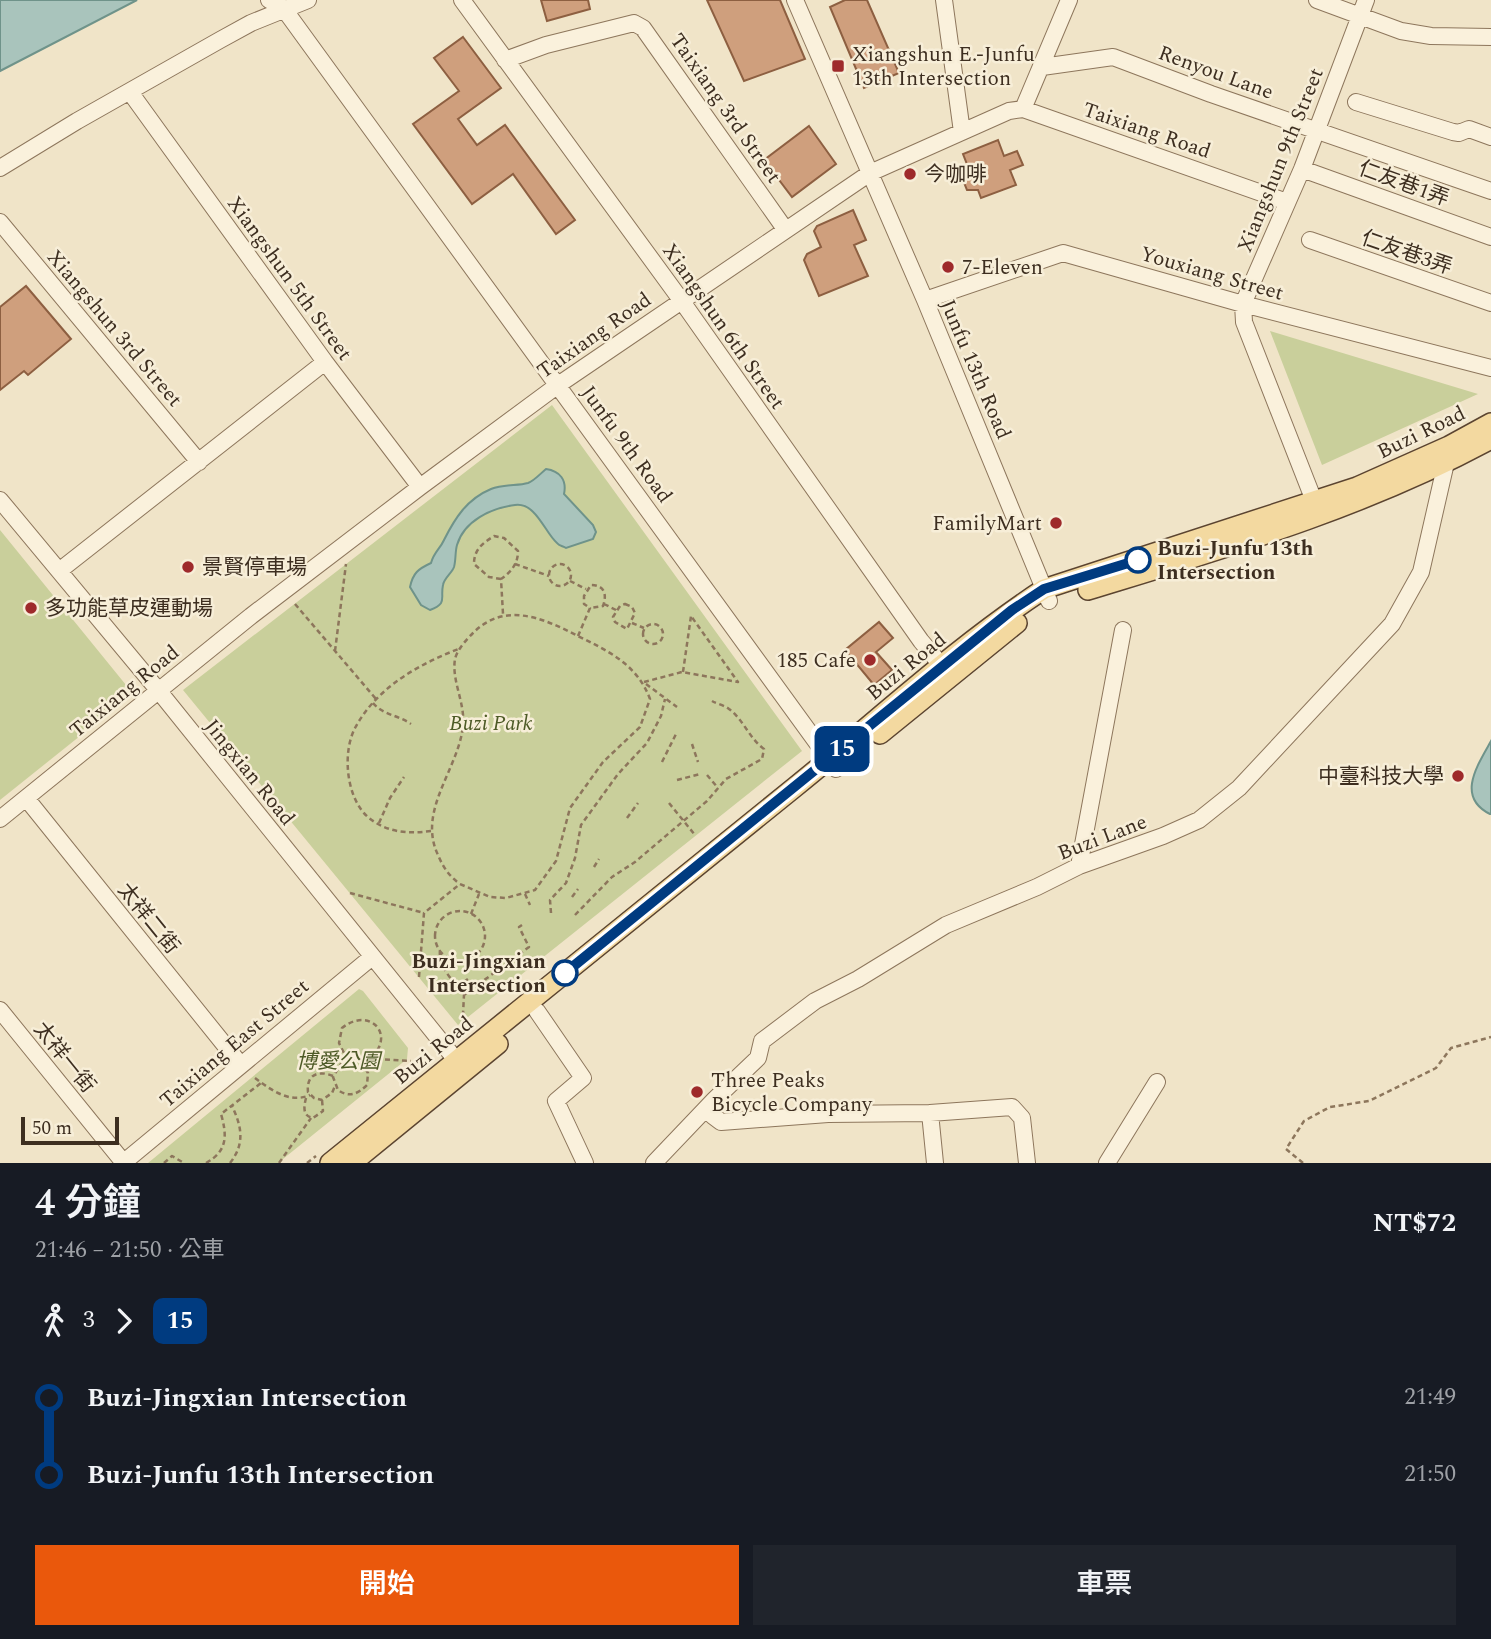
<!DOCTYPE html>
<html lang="zh-TW">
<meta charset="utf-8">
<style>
:root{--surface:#171b24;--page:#20242c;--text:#f1f3f6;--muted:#9ea1a6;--accent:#ea580c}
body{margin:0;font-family:Spectral,"Noto Sans TC",serif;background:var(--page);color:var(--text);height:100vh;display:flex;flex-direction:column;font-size:26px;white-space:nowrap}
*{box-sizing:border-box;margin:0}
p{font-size:23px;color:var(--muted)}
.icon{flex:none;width:38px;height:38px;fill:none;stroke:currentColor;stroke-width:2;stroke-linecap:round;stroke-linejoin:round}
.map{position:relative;height:1163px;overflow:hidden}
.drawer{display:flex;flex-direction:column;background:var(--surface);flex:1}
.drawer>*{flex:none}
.badge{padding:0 14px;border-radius:10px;font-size:24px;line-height:46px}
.scale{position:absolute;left:21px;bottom:18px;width:98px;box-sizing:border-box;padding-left:7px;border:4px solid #3d2e20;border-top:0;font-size:19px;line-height:24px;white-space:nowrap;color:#3d2e20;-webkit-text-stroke:5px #f7eed8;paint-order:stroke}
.map>.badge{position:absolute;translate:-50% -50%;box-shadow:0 0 0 4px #fff}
.legs{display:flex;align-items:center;gap:10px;height:77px;padding:0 35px;font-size:23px}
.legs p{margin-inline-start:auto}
.headline{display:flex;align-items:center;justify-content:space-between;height:119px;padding:0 35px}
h1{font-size:38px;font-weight:600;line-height:52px}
.cta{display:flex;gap:14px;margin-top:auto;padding:14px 35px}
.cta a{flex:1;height:80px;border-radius:0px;background:var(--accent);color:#fff;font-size:28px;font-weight:600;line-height:80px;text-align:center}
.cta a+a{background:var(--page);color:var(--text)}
ul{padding:0 35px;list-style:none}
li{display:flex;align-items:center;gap:24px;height:77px;font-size:26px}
li i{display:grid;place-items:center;width:10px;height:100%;margin:0 9px;background:currentColor}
li i::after{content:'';width:18px;height:18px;margin:-9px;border:5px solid;border-radius:50%;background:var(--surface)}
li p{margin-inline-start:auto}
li:first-child i{background:linear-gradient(#0000 50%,currentColor 0)}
li:last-child i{background:linear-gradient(currentColor 50%,#0000 0)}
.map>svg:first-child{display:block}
</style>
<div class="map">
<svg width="1491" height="1163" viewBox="0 0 1491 1163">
<rect width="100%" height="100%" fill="#f0e4c8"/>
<path fill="#c9cf9b" d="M1270,331L1478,394L1322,465Z
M552,405L802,751L458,1025L183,690Z
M0,530L126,685L125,700L0,800Z
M359,989L363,991L408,1048L407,1059L278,1163H148Z"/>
<path fill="#a9c4bc" stroke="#6f938a" stroke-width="2" d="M0,0H137L0,71Z
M546,469C560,471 567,480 564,494L593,525L596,532L593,539L566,548C563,546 559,546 557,543C545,533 536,502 515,505C491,508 464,521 457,545C455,552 456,560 454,567C452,573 444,578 443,585C440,599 448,603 430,610L421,605L410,587C413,573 418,569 431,563C434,552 440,549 444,540C455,518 467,499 491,489C504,484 518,486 528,483C534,481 541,473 546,469Z
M1491,741V814H1490C1456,797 1477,766 1491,741Z"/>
<path fill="#cf9f7d" stroke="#8d5f41" stroke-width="2" d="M541,0H588L590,9L547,21Z
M707,0H780L805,59L744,81Z
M845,0H867L899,73L864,88L830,7Z
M463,37L501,88L458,119L477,145L505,125L575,220L556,234L513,174L472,204L413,124L459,91L434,58Z
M809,126L836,164L792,197L764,160Z
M998,140L1004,156L1017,151L1023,165L1010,170L1016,185L981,198L978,190H967L961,175L970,172L963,154Z
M853,210L866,240L854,245L868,276L819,296L804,260L807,254L821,247L814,231L817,226Z
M26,286L71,339L28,375L24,371L0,390V307Z
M879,622L893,638L876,652L892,670L874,685L845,650Z"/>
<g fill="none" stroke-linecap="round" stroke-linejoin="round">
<g stroke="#8d765c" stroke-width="18">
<path id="minor" d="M269,0L284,9L836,769
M462,0L681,300L921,641L947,672
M795,0L925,300L1049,601
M944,0L962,132
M1317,0L1401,31L1431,36L1491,37
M505,60L546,45L634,23L643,28L785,229
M1042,67L1113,57L1211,94L1491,191
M130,92L325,362L420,487
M1356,102L1453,132L1459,133L1469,129L1491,137
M1023,109L1069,0
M0,168L77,121L220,40L251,23L308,0
M1302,169L1491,237
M0,222L199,462
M1310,240L1491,303
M925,300L1063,253L1243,304L1491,368
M0,500L158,690L464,1070
M1318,511L1244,322L1243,304L1302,169L1366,0
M59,571L325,362
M26,798L240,1064
M0,819L251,616L420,487L558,385L870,173L1009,111L1023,109L1287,202
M1079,866L1123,630
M0,1010L124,1163
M537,1011L583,1078L556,1101L585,1163
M715,1099L713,1116L721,1122L828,1114L930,1113L1012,1107L1022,1118L1027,1163
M930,1113L935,1163
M123,1163L372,957
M654,1163L715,1099L758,1058L762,1041L815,1001L858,979L946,925L1037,887L1079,866L1163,836L1199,820L1239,788L1392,624L1421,572L1448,454
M1107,1163L1157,1082"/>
</g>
<g stroke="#5b4430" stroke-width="22">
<path id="major" d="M1088,590C1225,548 1364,508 1491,439
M880,734L1017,623
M330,1163C485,1038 640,912 795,787C878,720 956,647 1044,589L1357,487L1449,446L1491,423
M352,1163L498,1044"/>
</g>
<path stroke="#8d765c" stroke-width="2.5" stroke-dasharray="5 3.5" stroke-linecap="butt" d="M549 575a11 11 0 1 1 22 0a11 11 0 1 1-22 0Z
M515,564L549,576
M501,579L489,577L474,564C474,549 483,543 494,536L504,538L518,551C518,564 511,572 501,579L503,614
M570,581L586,589
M295,604L376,699
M604,604L616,610
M625,604L632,607L635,613L627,629L615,622L613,617L620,606Z
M632,623L644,628
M643 634a10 10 0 1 1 20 0a10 10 0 1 1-20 0Z
M578,636L590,608L584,604V596L591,585C605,585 607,595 603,606L590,608
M335,651L346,564
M683,672L691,616
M644,682L682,672L738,682L691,616
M646,684L677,707
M373,703C383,715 398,715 411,724
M692,744L698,762
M662,762L677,732
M707,775L718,788
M677,780L700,774
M669,803L695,835
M627,818L638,803
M379,823L390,798L404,777
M431,831C409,834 388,833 369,818C346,799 342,753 355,728C377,687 419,664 461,648
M594,867L599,859
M350,893L424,913
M525,894L530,905
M572,897L578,889
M435 936a25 25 0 1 1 50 0a25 25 0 1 1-50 0Z
M551,913L550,900L566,883L575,858L581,825L618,774L647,743L661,716L665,699
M471,914L479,894
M575,915L612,877L635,862L707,801L726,779L762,759L764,749C749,738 743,719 729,709C724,705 717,704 712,701
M440,950C438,967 454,982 464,995L463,1014
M468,970L469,960
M419,977L424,913L460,884L490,897L506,898L535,890L556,861L570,808L603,762L640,727L650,699C637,664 608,651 576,635C541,617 504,602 473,633C466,640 457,650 455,659C451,683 468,706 462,733C454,774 418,813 438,855C443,867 449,876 460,884
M457,987L468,979
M464,995L529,947L519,927L522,925
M373,1056L360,1062L346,1057L339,1043L342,1028C368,1007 395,1032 373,1056L376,1059L411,1061
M351,1059L341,1064L333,1077L338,1090C349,1098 358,1094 367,1085L368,1073L361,1062
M333,1076C319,1070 306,1074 308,1092L314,1098L322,1100L332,1093L335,1086
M255,1078C271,1090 290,1104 310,1095
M306,1098C304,1106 302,1116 313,1118L323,1111L322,1100
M164,1163L172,1156L184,1163
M206,1163C228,1151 227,1135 221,1114L261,1083
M230,1163C245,1144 242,1127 232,1106
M279,1163L311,1118
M307,1163L316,1156
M1303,1163L1286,1149L1304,1121L1330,1107L1369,1101L1436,1068L1451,1048L1491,1037"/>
<use href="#minor" stroke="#faf1dc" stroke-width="16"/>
<use href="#major" stroke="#f3d9a0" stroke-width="19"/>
</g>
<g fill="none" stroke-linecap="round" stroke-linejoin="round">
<g stroke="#fff" stroke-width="16">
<path id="line-1" d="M565,973L1012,610L1044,589L1138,560"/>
</g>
<use href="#line-1" stroke="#003b80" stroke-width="10"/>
</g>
<g fill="#9e2a2b" stroke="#f7eed8" stroke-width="2.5">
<rect x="831" y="59" width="14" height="14" rx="3.5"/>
<circle cx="910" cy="174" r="7"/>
<circle cx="948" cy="267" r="7"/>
<circle cx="1056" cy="523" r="7"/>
<circle cx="188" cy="567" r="7"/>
<circle cx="31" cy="608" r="7"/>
<circle cx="870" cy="660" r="7"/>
<circle cx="1458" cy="776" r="7"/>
<circle cx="697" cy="1092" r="7"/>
</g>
<g fill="#fff" stroke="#003b80" stroke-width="3.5">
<circle cx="1138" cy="560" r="12"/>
<circle cx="565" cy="973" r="12"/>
</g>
<g text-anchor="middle" stroke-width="5" stroke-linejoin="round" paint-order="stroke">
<g font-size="21" fill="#3d2e20" stroke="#f7eed8" text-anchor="start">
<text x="852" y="61">Xiangshun E.-Junfu<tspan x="852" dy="24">13th Intersection</tspan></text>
<text x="924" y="181">今咖啡</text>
<text x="962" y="274">7-Eleven</text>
<text x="1042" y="530" text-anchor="end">FamilyMart</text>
<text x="202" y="574">景賢停車場</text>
<text x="45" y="615">多功能草皮運動場</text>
<text x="856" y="667" text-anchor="end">185 Cafe</text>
<text x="1444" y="783" text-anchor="end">中臺科技大學</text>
<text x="711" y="1087">Three Peaks<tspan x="711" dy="24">Bicycle Company</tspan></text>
</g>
<g font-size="21" fill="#3d2e20" stroke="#f7eed8">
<text transform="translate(1216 72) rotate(20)" y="7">Renyou Lane</text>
<text transform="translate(726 108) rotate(55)" y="7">Taixiang 3rd Street</text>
<text transform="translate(1147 130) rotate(19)" y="7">Taixiang Road</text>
<text transform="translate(1280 160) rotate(-68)" y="7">Xiangshun 9th Street</text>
<text transform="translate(1404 183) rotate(20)" y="7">仁友巷1弄</text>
<text transform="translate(1407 252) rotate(19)" y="7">仁友巷3弄</text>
<text transform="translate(1212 273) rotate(16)" y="7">Youxiang Street</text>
<text transform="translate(290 278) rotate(54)" y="7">Xiangshun 5th Street</text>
<text transform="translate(724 326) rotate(55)" y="7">Xiangshun 6th Street</text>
<text transform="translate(115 328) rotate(50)" y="7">Xiangshun 3rd Street</text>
<text transform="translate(594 335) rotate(-35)" y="7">Taixiang Road</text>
<text transform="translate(976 369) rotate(67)" y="7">Junfu 13th Road</text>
<text transform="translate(1421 432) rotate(-26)" y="7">Buzi Road</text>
<text transform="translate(627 444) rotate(54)" y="7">Junfu 9th Road</text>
<text transform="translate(906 666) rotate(-39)" y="7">Buzi Road</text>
<text transform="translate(124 691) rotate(-39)" y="7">Taixiang Road</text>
<text transform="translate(250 772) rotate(51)" y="7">Jingxian Road</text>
<text transform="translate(1102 837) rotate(-21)" y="7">Buzi Lane</text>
<text transform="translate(149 918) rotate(51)" y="7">太祥二街</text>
<text transform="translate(234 1043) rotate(-40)" y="7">Taixiang East Street</text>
<text transform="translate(433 1050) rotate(-39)" y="7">Buzi Road</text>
<text transform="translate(65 1057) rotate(51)" y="7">太祥一街</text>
</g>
<g font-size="21" font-weight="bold" fill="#3d2e20" stroke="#f7eed8" text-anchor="start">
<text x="1157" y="555">Buzi-Junfu 13th<tspan x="1157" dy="24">Intersection</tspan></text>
<text x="546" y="968" text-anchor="end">Buzi-Jingxian<tspan x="546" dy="24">Intersection</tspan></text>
</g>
<g font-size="21" font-style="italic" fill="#4d5a26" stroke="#f7eed8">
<text x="491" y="730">Buzi Park</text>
<text x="338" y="1068">博愛公園</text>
</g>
</g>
</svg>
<div class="scale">50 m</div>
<b class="badge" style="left:842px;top:749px;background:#003b80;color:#fff">15</b>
</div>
<section class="drawer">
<div class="headline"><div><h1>4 分鐘</h1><p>21:46 – 21:50 · 公車</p></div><b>NT$72</b></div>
<div class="legs"><svg class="icon" aria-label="walk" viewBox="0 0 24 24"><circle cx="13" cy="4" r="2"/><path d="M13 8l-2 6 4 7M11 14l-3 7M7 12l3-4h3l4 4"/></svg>3<svg class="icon" aria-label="forward" viewBox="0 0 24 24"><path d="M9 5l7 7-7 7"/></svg><b class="badge" style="background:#003b80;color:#fff">15</b></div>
<ul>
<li><i style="color:#003b80"></i><b>Buzi-Jingxian Intersection</b><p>21:49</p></li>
<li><i style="color:#003b80"></i><b>Buzi-Junfu 13th Intersection</b><p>21:50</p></li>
</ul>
<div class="cta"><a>開始</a><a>車票</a></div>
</section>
